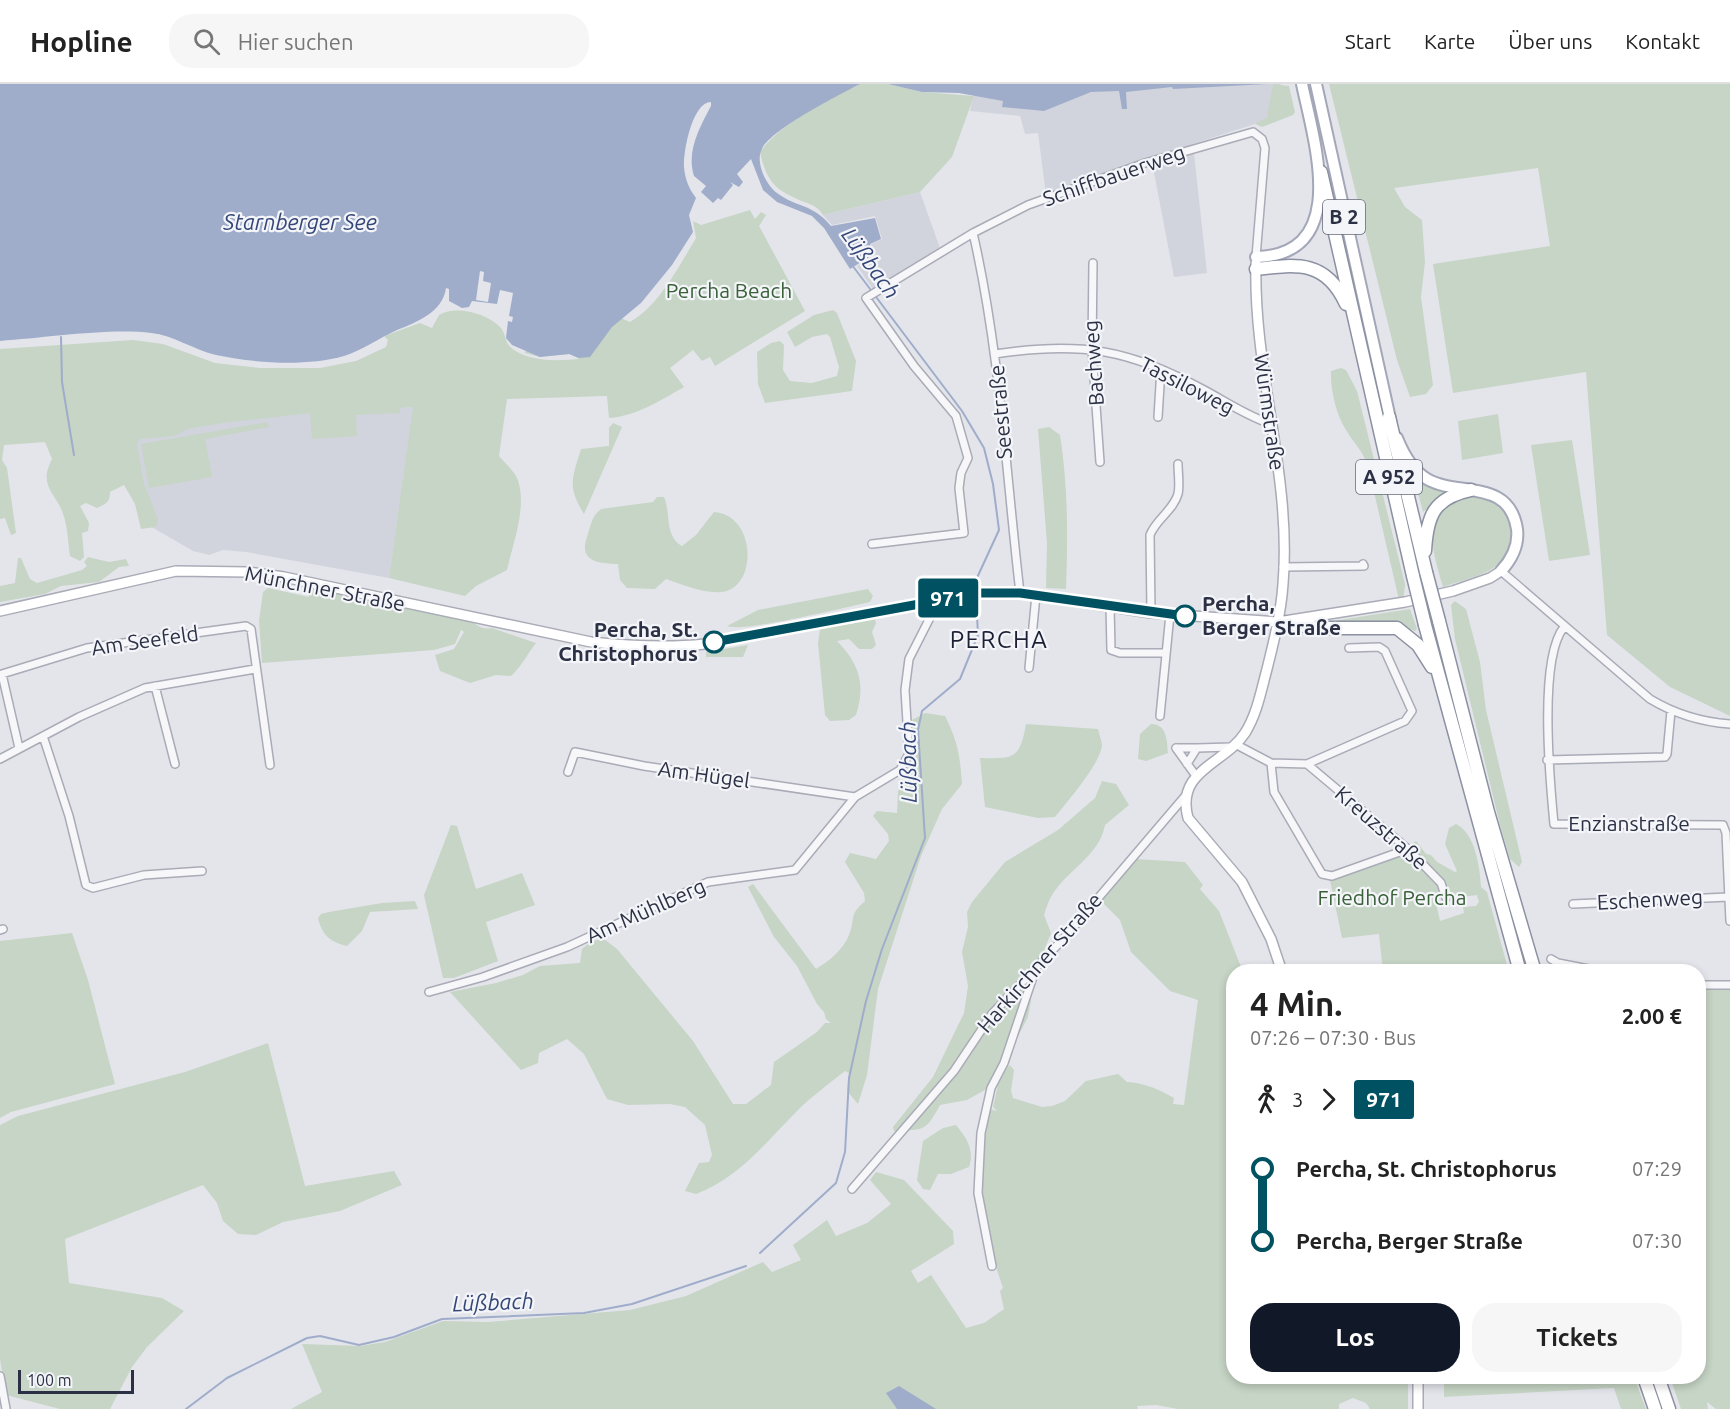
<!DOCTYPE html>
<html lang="de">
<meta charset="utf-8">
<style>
:root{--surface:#fff;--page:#f6f6f6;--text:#222;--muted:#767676;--line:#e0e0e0;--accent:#111827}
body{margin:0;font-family:Ubuntu,sans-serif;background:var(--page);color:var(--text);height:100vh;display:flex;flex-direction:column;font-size:22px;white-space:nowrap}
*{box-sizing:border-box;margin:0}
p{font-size:20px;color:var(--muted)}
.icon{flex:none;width:33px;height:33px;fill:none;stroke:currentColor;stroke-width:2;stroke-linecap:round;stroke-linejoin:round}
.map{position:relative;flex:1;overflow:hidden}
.side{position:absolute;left:1226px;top:880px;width:480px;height:420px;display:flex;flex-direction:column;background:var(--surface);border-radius:24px;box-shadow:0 3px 9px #0003}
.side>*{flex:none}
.badge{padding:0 12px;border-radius:4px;font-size:21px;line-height:39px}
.scale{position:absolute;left:18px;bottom:15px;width:116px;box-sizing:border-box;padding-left:6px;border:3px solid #2b3044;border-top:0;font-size:16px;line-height:21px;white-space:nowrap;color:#2b3044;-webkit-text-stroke:4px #f4f5f9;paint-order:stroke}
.map>.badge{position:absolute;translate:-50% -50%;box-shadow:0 0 0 3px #fff}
.legs{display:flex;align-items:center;gap:9px;height:66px;padding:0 24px;font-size:20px}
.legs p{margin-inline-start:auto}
.headline{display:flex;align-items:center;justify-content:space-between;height:102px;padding:0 24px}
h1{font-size:33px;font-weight:600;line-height:45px}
.primary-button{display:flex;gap:12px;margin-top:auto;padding:12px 24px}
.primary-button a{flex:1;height:69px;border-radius:24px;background:var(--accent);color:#fff;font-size:24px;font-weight:600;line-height:69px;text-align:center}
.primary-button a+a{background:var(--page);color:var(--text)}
ul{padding:0 24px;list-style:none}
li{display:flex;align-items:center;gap:21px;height:72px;font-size:22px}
li i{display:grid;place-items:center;width:9px;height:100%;margin:0 8px;background:currentColor}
li i::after{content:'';width:15px;height:15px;margin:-8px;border:4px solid;border-radius:50%;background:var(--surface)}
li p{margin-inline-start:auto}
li:first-child i{background:linear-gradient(#0000 50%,currentColor 0)}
li:last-child i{background:linear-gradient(currentColor 50%,#0000 0)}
header{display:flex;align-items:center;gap:36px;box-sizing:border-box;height:84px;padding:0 30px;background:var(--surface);border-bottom:2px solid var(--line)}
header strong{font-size:28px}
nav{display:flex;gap:33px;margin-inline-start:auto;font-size:21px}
.search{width:420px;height:54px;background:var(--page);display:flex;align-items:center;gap:15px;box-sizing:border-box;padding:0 21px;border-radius:24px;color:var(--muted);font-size:22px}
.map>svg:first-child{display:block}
</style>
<header>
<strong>Hopline</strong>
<div class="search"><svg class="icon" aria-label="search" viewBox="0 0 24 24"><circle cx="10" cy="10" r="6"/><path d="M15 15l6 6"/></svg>Hier suchen</div>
<nav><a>Start</a><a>Karte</a><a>Über uns</a><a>Kontakt</a></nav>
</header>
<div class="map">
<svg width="1730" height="1325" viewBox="0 0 1730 1325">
<rect width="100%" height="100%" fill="#e4e5eb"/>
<path fill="#d2d4dd" d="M976,0H1281L1279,3L1273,1L1269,29L1264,37L1193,60L1207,189L1174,193L1151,73L1046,111L1038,49L1025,50L1020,32L970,27Z
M920,108L941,167L873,205L857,182L875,171L871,160L882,155L875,132L832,141L823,131Z
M414,323L389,494L246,468L223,466L209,471L193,467L143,438L129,348L333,326Z"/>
<path fill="#c6d5c5" d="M860,0H888L922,8L974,12L952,73L920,108L823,131C818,123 813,121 804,118C775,106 767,99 760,68C781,38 829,16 860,0Z
M1273,0L1289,2L1295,28L1293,31L1262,43L1255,40L1267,33Z
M1329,0H1730V632L1670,603L1607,551L1586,288L1453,309L1433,180L1550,162L1538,84L1394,104L1405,123L1422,136L1425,178L1421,213L1433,301L1426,310L1410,313L1397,276Z
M750,126L755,135L761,128L766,131L759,142L805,227L715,282L710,273L702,277L693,266L670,284L684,303C659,317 637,332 609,334L607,312L507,315L499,372C505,379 513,386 517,394C528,421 513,459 507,486L476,502L465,512L389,494L413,323L400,324V329L356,331L357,352L312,355L310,329L223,339L187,345L175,352L140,355L137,360L144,400L158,435L156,443L141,445L135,420L124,401L110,408C110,418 106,420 97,424L86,419L80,422L89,439L88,447L82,449L84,473L80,477L70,472C68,459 68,445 64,433C58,409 37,404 52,375L45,358L4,361L2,376L7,384L16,449L11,451L5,434L0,435V265L133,256L163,260L215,279L260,284H320L356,277L386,263L388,256L384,252L420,239L432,244L439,231C456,221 486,229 500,243C507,251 504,260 514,266C532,278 558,277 579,275L570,270L540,273L525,269L531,235L619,224L623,235L630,238C659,222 679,182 696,154L693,137L701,141Z
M833,226L837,229L856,277L852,307L765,319L758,300L757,268L771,259L780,257L784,261L783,286L790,297L812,299L837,292L839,283L830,253L827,250L812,253L795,263L787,248L814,231Z
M1341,284L1346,286L1357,307L1405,500L1404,511L1399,516L1368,382C1362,365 1354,360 1346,346C1336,331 1330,304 1331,287Z
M1498,330L1503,369L1462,376L1458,337Z
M268,338L269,343L205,355L212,393L149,404L141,360Z
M613,339L622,343L584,430C567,402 572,395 581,365L609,362V344Z
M1049,343L1060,351C1068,401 1068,454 1066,505L1046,504L1047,459L1038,345Z
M1572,356L1590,471L1549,477L1531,361Z
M1413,389L1456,406L1423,428Z
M1464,411C1474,411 1483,411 1492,416C1512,428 1519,460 1502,477C1487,492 1462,496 1443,503C1432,464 1419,431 1464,411Z
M657,413H664C671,428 664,452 682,462L696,451L714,428C757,431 758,505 721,508C704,510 681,500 666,495L655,505L627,504L620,496L618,480C594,479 578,476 588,450C591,440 592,432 601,425L653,418Z
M88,473L109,478L126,475L129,482L119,483L99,498L61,502L45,510L0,518V502L15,499L18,474H21L30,495L37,499L82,486L87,482L84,478Z
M307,500L441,528C449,532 458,531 465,534C475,538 480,547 492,544L536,559C527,570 522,582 511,592L496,591L470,599L440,587L435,571L454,565L464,548L461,546L455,560L434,566L262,579L259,537L263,508L268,504L309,513Z
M868,505L873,512L870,518C847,523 742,549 727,542L758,526Z
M1455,517L1466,525L1480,578L1486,626L1522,778L1519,783L1510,775L1500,741L1455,555L1451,521Z
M1410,525L1417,545L1415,547L1390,538H1327Z
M874,532L876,539L872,548L876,561L872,565H859L849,555L837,557C859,580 866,599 856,631L849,636L830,637L825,631L818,559L820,545Z
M748,561L743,573H706V568Z
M925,629L945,632C958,658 960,672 962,700L942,725L921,772L878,905L867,991L858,1020L847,1007L849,989L845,987C829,1000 812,1012 798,1026C766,1058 740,1093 696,1110L685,1107L699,1079L709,1078L712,1071L705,1041L685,1023L670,1020L628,1021L607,1015L584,970L567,955L539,969L538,979L521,986L450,908L496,899L523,891L540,882L580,879L582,865L592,857L604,855L617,865L693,957L733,1020H746L771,1001L774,978L817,948L825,939H831L826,935L824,928L817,920L797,882L774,853L748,803L753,800L816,885C829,877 843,866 849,851C856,833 848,832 865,817L864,809L845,778L850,769L876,775L889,757L888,750L873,732L877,727L897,729L898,708L913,668L912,636Z
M1026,640L1098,645C1099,650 1101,655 1102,660C1102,678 1067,718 1055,733L1038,734L985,723L980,674C1014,675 1020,675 1026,640Z
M1151,640C1167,640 1167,657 1168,669L1146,677L1138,675L1140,650Z
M1102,697L1116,700L1129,721L1105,741C1099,773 1066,786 1051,813C1048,818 1046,825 1044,831L1051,849L1030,902L1031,917L1028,933L992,1002L967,1016L940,1021C925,1049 924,1045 894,1047L893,1043L933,993L964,929L968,902L962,868L968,843L967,828L972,818L1005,778L1058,746L1095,714Z
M1456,740C1475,749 1480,783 1481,803L1487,808L1509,888H1383L1379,850L1342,854L1330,796L1366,780L1408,769L1438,802L1442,814L1435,815L1440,837L1464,829L1463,823L1476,822L1479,818L1477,811L1462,813L1459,821L1455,822L1449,804L1412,760L1416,757L1426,770L1431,771L1437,778L1455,788L1457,787L1445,760L1449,744Z
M451,741L457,742L476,805L522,789L535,821L486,838L498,877L454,894H443L424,811Z
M1136,775L1185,778L1203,801L1200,805L1219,827L1243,888H1233V1293H1408V1325H1370L1366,1319L1353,1314L1339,1320V1325H1178L1156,1321L1137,1322L1138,1325H291L322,1308L302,1260L360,1262L385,1258L443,1237L488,1238L630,1226L686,1212L763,1178L772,1188L801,1176L793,1161L827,1136L836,1152L867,1139L891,1120L870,1096L876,1088L904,1096L953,1147L954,1160L911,1187L918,1199L931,1191L966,1244L984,1239L1004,1225L1000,1207L1003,1204L984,1147L978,1074L989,1025L997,1027L993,1023L998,1001L1007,984L1010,981L1014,986L1011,1007L1013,1014L1042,1023L1052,1022L1065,1017L1086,997L1118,990L1127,998C1145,999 1158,1005 1174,1014L1173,1020L1184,1021L1198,916L1170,907L1131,868L1120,836L1100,816Z
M415,817L418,825L370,828L362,847L347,862C330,858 322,851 318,834L321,830L329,828L382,819Z
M72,849L88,896L115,1000L11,1028L0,1034V857Z
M1698,903H1730V1325H1716L1707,1318L1708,1325H1681L1670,1293H1698Z
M268,959L305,1102L394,1087L402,1101L340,1127L283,1138L256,1151L238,1150L223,1137L217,1119L203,1101L65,1155L69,1199L162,1214L184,1227L147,1263L132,1283L110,1325H60L6,1311L0,1275V1041L18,1032L185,988Z
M956,1041C966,1053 975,1066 969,1083L951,1090H938L930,1106L923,1105L917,1096L923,1057L943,1044Z
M1444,1293H1634L1646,1325H1621L1614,1304L1444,1313Z"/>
<path fill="#9fadcb" d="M0,0H860C841,10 767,47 761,67C756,80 766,101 777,109C797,124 812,119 831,142L875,134L881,155L870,160L874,170L850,185L824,144L812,132L777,118L763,106L751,75L737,90L743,98L739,103L730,98L733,101L721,116L718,114L713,119L701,108L706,102L694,92C686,67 700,43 711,22V18C692,18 683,69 684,83C685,95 689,105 696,114L689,131L693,148L672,181L641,219L612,243L590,273L579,274L569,270L540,273L512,261L506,254L508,237L512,238L513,233L509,232L513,209L500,206L497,220L472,217L469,223L462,224L449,217V205L446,204C443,228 417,238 397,246C379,254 363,266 344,272C306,283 254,279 216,271C194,266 173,251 151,249C108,244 45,254 0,257Z
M888,0H1268L1173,5L1172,3L1126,8L1127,25H1122L1119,7L1091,8L1044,27L1002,23L1003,17L959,9L922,8Z
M899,1302L936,1325H897L886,1309Z"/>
<path fill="#e4e5eb" d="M480,187L484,188L483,197L491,199L488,218L476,216Z"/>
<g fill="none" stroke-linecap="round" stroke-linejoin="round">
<path stroke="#9fadcb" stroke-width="2" d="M852,181L962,327L984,364L993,400L999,446L976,496V507
M61,253L62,298L74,371
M760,1169L836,1099L845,1068L849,994L866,917L882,865L925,754L918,646L922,627L960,595L978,551L976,512
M186,1325L227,1294L307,1254L320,1252L359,1261L394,1253L442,1235L584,1229L632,1220L746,1182"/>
<g stroke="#a9abb6" stroke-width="10">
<path id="minor" d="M973,149C1000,267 1006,389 1020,509
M1093,179L1092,265L1100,378
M995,270C1080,257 1130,265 1206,307C1228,319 1247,332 1271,340
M1158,333L1161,285
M872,460L964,449L959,404L961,389L968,374L956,332L914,282L866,214L973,149L1028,121L1145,79L1253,48L1262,55L1265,64L1256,173
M1283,483L1364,482L1363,480
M1501,487L1650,615C1675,630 1701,638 1730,640
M1110,522L1111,566L1120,569H1166
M1151,529L1150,451C1156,435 1173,427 1178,410C1180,402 1178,389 1178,380
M1564,543C1538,575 1550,698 1554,740L1723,741L1726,749L1730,837
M1029,584L1036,511
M155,602L175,680
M1160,632L1170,530
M43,652L69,732L86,801L93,804L144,791L202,787
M1235,660L1271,679L1307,680L1408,765L1441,799L1446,814
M19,664L2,590L87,564L246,542L251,545L270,681
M1176,664L1196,692
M1176,664H1197
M0,675L79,633L145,604L255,585
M1547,676L1665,673L1667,670L1671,627
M1271,679L1274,708L1322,790L1332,792L1408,765
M1187,680L1197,664L1231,663
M1307,680L1405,637L1412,627L1385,567L1379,563L1349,564
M568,688L575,668L644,682L855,713
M1573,820L1728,813
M0,846L3,845
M1551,875L1558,879L1604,888
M1698,901H1730
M429,908L483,893L567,863L708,798L795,786L855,713L900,686L909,670L905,606L909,575L939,516
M852,1105L954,987L992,930L1065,853L1186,711
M992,1182L978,1109L981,1049L991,1004L1004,979L1035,887
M0,1292L6,1325"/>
</g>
<g stroke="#a9abb6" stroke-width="12">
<path id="secondary" d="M1256,179C1253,287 1292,392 1283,500C1281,529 1274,557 1267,585C1261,607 1257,630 1245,649C1225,680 1175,686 1188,734L1242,798L1271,855L1282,888
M0,527L176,487L248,488L284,493L591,558C629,562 667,564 705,560L979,509H1020L1151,529L1278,538L1405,518L1453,507L1490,494L1501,487
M1418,1325V1293"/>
</g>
<g stroke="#a3a7b7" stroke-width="14">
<path id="primary" d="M1316,0L1391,339
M1256,173C1351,171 1314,58 1302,0
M1397,354C1403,369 1412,386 1427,395C1458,413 1509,394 1517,445C1519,461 1512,475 1501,487"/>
</g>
<g stroke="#8b90a2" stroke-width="15">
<path id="motorway" d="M1321,88L1413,492
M1256,185C1297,180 1326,176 1346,220
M1389,333L1426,488
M1425,467C1427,431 1434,414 1471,406
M1439,537L1488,728L1535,888
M1278,538L1319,544H1397L1418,561L1432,583
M1425,541L1520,888
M1644,1293L1655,1325
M1658,1293L1669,1325"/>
</g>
<use href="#minor" stroke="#f7f7fa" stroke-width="7"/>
<use href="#secondary" stroke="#fff" stroke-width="9"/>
<use href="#primary" stroke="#fff" stroke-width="10"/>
<use href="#motorway" stroke="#fff" stroke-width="12"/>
<g stroke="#8b90a2" stroke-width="15" stroke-linecap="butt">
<path id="motorway-bridge" d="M1426,488L1439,537
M1413,492L1425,541"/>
</g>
<use href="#motorway-bridge" stroke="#fff" stroke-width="12"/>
</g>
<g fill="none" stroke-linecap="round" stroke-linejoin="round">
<g stroke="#fff" stroke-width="14">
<path id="line-1" d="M714,558L979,509H1020L1185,532"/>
</g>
<use href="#line-1" stroke="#005262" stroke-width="9"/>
</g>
<g fill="#fff" stroke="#005262" stroke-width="3">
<circle cx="1185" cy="532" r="10"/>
<circle cx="714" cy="558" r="10"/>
</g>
<g text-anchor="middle" stroke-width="4.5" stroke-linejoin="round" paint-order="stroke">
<g fill="#f4f5f9" stroke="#676b7a" stroke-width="1.5">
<rect x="1323" y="116" width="42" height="34" rx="4.5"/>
<rect x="1356" y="376" width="66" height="34" rx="4.5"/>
</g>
<g font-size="20" font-weight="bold" fill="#2b3044">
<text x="1344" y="140">B 2</text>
<text x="1389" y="400">A 952</text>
</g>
<g font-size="21" fill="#2b3044" stroke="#f4f5f9">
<text transform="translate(1114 92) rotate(-19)" y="7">Schiffbauerweg</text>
<text transform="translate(1094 279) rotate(-94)" y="7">Bachweg</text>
<text transform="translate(1187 302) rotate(27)" y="7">Tassiloweg</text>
<text transform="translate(1001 328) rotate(-95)" y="7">Seestraße</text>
<text transform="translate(1269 328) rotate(82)" y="7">Würmstraße</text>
<text transform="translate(325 505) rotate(11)" y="7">Münchner Straße</text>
<text transform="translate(145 557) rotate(-8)" y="7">Am Seefeld</text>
<text transform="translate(704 691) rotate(8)" y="7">Am Hügel</text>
<text x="1629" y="747">Enzianstraße</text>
<text transform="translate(1381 744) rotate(41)" y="7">Kreuzstraße</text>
<text transform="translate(1650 816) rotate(-3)" y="7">Eschenweg</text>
<text transform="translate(646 827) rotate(-24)" y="7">Am Mühlberg</text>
<text transform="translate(1040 879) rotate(-49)" y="7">Harkirchner Straße</text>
</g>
<g font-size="21" fill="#396038" stroke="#f4f5f9">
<text x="729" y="214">Percha Beach</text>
<text x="1392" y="821">Friedhof Percha</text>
</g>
<g font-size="21" font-weight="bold" fill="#2b3044" stroke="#f4f5f9" text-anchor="start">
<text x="1202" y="527">Percha,<tspan x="1202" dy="24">Berger Straße</tspan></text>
<text x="698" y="553" text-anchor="end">Percha, St.<tspan x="698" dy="24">Christophorus</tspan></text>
</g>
<g font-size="22" font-style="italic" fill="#354778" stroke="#f4f5f9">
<text x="300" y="146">Starnberger See</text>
<text transform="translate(871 179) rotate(54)" y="8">Lüßbach</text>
<text transform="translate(908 678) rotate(-91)" y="8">Lüßbach</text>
<text transform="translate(493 1218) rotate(-2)" y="8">Lüßbach</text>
</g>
<g font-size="24" letter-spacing="1.5" fill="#1d2135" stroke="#f4f5f9">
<text x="999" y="564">PERCHA</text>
</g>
</g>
</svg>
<div class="scale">100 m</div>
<b class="badge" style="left:948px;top:514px;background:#005262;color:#fff">971</b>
<section class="side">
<div class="headline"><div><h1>4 Min.</h1><p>07:26 – 07:30 · Bus</p></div><b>2.00 €</b></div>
<div class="legs"><svg class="icon" aria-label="walk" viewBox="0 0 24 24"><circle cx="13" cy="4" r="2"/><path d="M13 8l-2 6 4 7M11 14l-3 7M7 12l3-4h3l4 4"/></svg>3<svg class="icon" aria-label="forward" viewBox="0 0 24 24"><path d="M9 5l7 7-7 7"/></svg><b class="badge" style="background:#005262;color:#fff">971</b></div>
<ul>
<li><i style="color:#005262"></i><b>Percha, St. Christophorus</b><p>07:29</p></li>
<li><i style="color:#005262"></i><b>Percha, Berger Straße</b><p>07:30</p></li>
</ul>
<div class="primary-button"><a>Los</a><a>Tickets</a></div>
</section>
</div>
